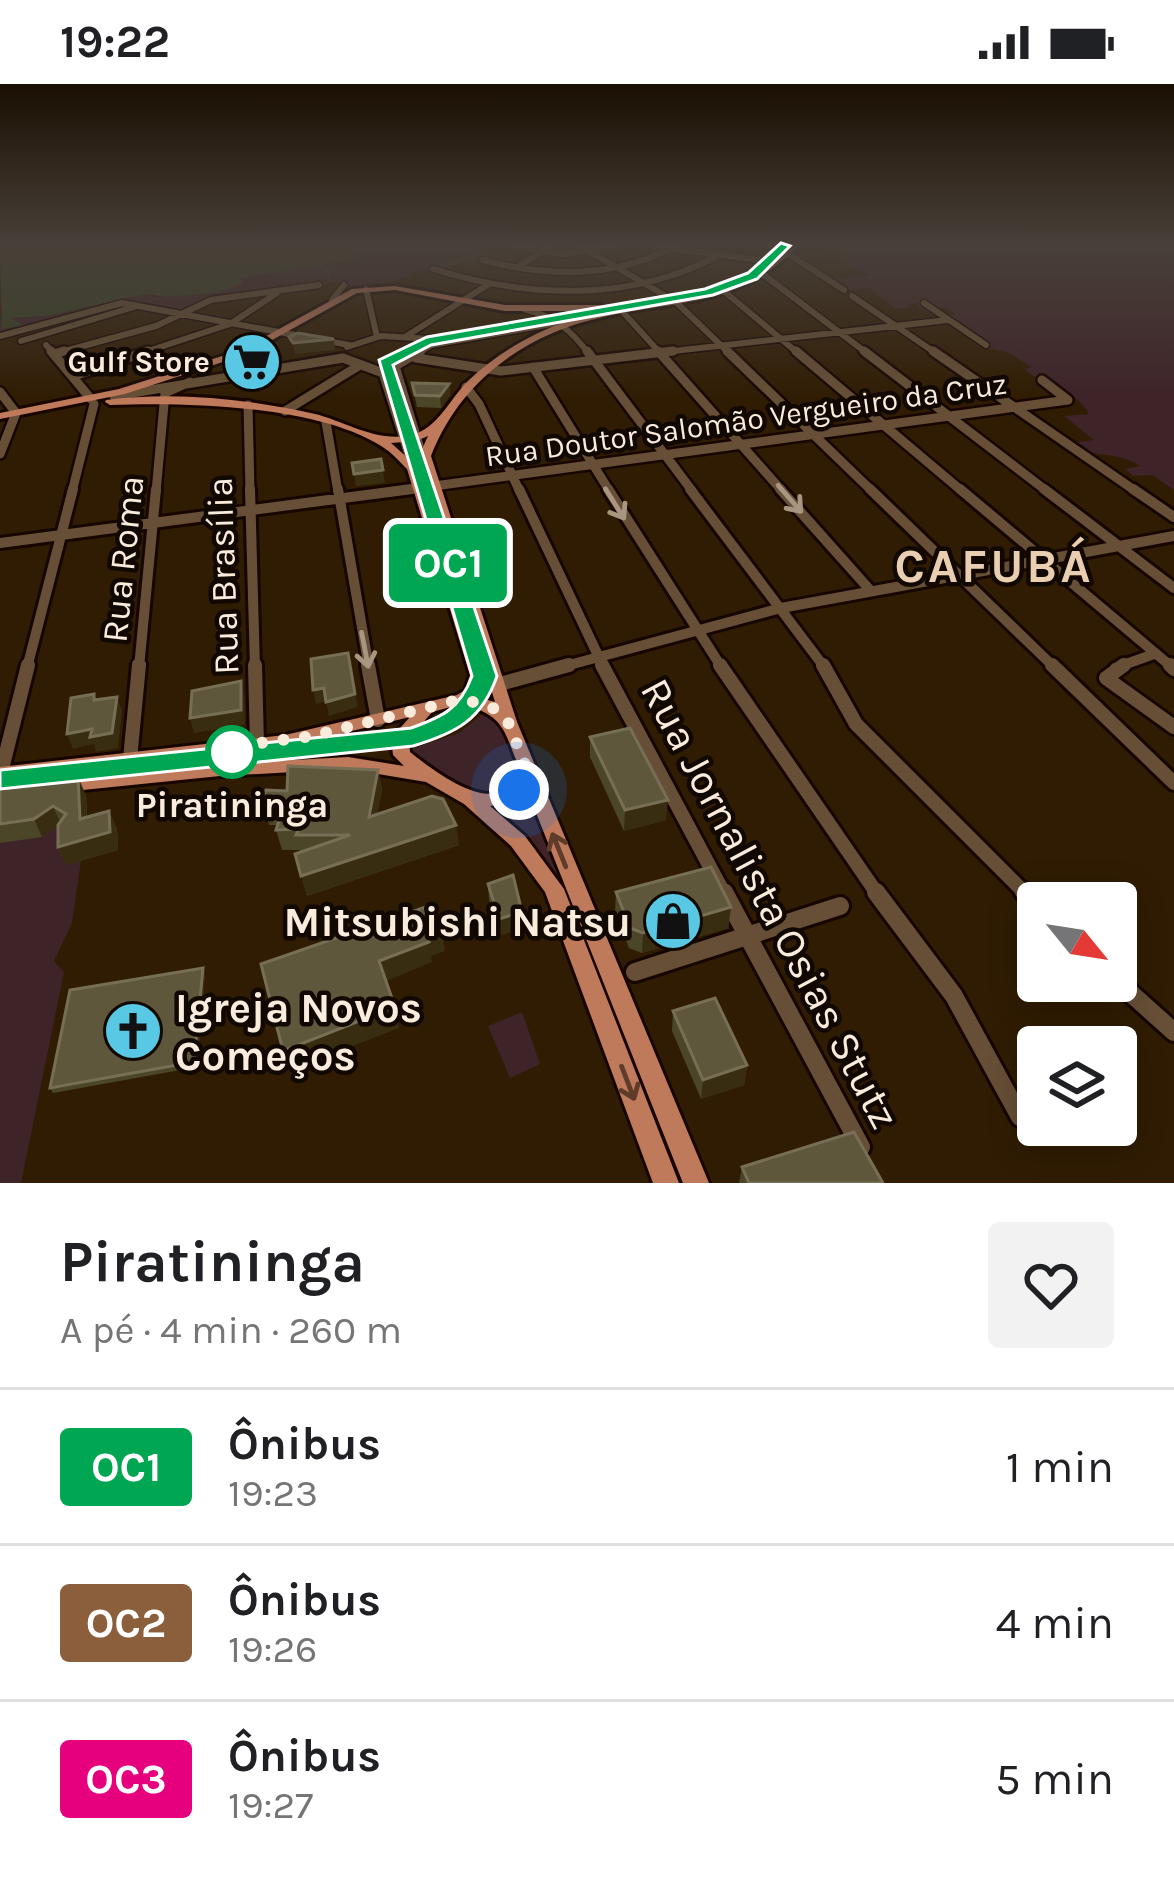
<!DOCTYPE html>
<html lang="pt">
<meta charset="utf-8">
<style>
:root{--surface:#fff;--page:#f2f2f2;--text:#202124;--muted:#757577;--line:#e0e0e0}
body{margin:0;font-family:Karla,sans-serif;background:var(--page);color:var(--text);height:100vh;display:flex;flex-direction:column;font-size:45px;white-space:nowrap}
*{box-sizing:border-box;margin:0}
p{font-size:39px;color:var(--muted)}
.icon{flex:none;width:66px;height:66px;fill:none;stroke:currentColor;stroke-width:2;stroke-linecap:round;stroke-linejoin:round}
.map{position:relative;height:1099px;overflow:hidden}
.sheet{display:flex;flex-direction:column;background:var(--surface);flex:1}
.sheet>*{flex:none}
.badge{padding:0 24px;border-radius:9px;font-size:42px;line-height:78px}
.needle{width:78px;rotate:120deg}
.fabs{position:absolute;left:1017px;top:798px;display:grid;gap:24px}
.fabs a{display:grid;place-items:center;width:120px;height:120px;border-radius:12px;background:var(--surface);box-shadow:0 6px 30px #0003;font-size:60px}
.you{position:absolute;width:60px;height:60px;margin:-30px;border:9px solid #fff;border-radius:50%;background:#1a73e8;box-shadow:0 0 0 18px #1a73e833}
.map>.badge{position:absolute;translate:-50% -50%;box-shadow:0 0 0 6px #fff}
.round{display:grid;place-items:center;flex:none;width:126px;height:126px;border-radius:12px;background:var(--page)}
.head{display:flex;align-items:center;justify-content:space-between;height:204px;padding:0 60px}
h1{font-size:57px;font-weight:700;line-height:90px}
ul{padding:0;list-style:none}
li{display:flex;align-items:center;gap:36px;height:156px;padding:0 60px;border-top:3px solid var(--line)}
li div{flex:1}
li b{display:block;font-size:45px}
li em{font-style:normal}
li .badge{min-width:132px;font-weight:700;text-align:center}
.status{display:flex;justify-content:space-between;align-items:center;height:84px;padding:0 60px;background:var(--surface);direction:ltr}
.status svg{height:33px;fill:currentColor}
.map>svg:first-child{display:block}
</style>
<div class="status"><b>19:22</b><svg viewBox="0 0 49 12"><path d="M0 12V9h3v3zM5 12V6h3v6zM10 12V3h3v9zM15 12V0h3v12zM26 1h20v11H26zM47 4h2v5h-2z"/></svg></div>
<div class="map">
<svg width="1174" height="1099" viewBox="0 0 1174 1099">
<rect width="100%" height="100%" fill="#301c03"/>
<path fill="#3e2328" d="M362,162H486L491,170L482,176L409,189L413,192L340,209L344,199L339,198L211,216L188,229L130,220L0,250V234L47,232L146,210L155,213L203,210L242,200L238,195L260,187L349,177Z
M826,162H1174V406L1152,391L1133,392L1125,385L1140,382C1117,366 1099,377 1070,359L1094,356L1064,332L1089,330C1079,308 1043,301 1024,285L1032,283L1007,268L976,262L983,254L949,232L956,230L947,224H932L934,232L917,222L922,219L907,220L913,223L895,225L869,204L848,206L831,195L871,191L842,181L844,176Z
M485,628L500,639L520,687L508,708C473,713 432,693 408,666L459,649Z
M530,705L577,829L523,750L492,723L513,718Z
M61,740L68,780L81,777L72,839L54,877L64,888L21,1099H0V759Z
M522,928L540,980L510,994L488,942Z"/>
<path fill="#364126" d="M0,162H362V164L351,176L239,194L244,199L221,208L167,213L146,210L47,232L10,234L23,241L2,245Z"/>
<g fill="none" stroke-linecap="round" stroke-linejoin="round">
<path stroke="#364126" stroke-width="3" d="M315,180L330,188L329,193
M439,183L485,169L482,162"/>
<g stroke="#170500" stroke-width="9">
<path id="minor-far4" d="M514,162L563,170L617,162
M580,162L671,215
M654,162L766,177
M787,169L844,206
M482,176C548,193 614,195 675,162
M517,183L551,162
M433,185C527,214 633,219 721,170
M764,191L868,270
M366,205L377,253
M725,208L799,270
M852,212L937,270
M332,216L344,201
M677,219L730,270
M924,219L986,261
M524,225C555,233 570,245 589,270
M622,227L661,270
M0,252L122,219L349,261
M405,253L489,200
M21,257L134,223
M46,261L54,270
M347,263L381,252L432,255
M54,270L156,242L211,216L319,201
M139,270L230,240L277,209
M416,270L432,261L563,238
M647,270L948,236"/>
</g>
<g stroke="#170500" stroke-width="14">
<path id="minor-far3" d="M51,267L91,315
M421,267L395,282L424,378
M587,267L693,408
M658,267L783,408
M727,267L873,408
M796,267L963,408
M864,267L1048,408
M933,267L1137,408
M54,270L64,267
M343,274L383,289L413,384
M416,274L501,287L673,267
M533,283L610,408
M74,292L148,267
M466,303L479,320L520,408
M0,308L16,329L0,370
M114,312L343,274
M248,321L250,408
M285,327L360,281
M326,338L338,408
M434,402L1068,316L1042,296
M72,408L94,320
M156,408L165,309L190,298
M389,408L419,404"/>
</g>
<g stroke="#170500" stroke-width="16">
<path id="minor-far2" d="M250,405L255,584
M338,405L369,584
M519,405L604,584
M608,405L722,584
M690,405L825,584
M780,405L870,506
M870,405L1055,584
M960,405L1173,584
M1044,405L1174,504
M1133,405L1174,433
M0,459L412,405
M27,584L73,405
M139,584L156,405
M558,584L781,524L1174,452
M1115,584L1154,570"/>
</g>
<g stroke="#170500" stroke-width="20">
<path id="minor-far1" d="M255,581L257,661
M368,581L378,636
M602,581L725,811
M720,581L878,811
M823,581L856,640L1027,811
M1052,581L1174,699
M1124,581L1106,594L1174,643
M1170,581L1174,585
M500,600L569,581
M130,675L139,581
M1,689L28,581"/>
</g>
<g stroke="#170500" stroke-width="24">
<path id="minor" d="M724,808L861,1063
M876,808L954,912L1020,1033
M1024,808L1038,822
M635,888L840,822
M1116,896L1174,948"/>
</g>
<g stroke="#170500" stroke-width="6">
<path id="major" d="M790,162H798C738,224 679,215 603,233C525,250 460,297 431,372L517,638L709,1099H683L527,706L514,718L490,722L525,752L564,805L679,1099H653L545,808L511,762L464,720L426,698L348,685L220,692L63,708L57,707L54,702L57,697L63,696L220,680L348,673L404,682L393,671L391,654L410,633L285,663L0,695V683L285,651L457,611L465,606L470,591L407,385C401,379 394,371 387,366C324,321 186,318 110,321L105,318L106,316C174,307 249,315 315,330C347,338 377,359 411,351C438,345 450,314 469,296C489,277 512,262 536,250C567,235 599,227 632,222C671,216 712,214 747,195C764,186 777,174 790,162ZM428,352L419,372L495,618L476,613L486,591L419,384L391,359L416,357ZM462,620C505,632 503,645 519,683C517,688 514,698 511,701C487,729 430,684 410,668L409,655L432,628Z
M395,202L505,221H600L604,224L600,227H505L395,206L357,209L247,270L125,310L0,335V329L119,305L241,266L352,205Z"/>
</g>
<use href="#minor-far4" stroke="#664f36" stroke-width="6"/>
<use href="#minor-far3" stroke="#664f36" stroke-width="9"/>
<use href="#minor-far2" stroke="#664f36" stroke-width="10"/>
<use href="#minor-far1" stroke="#664f36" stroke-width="14"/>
<use href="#minor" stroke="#664f36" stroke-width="18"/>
<use href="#major" fill="#bf795b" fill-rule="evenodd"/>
</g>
<path fill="#4c4629" d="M412,299L449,300L450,311L441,324L417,323Z
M590,653L666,736L624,747L590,673Z
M378,686L382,706L377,731L459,761L307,812L295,770L300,768V766H282L276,746L278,741H269L264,721L287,707Z
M0,701L86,711L87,733L109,727L117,745L118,766L66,781L58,763V742L42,753L0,759Z
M488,800L523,843L501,851L489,816Z
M616,808L731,823L728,844L642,869L629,864L615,828Z
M205,889L197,983L53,1009L50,1004Z
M673,927L747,981L744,1001L701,1015L672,947Z
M742,1083L883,1099H739Z"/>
<path fill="#392d11" d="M334,255L335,266L295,270L293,259Z
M449,300L450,311L441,324L440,312Z
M383,386L385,399L356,402L354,390Z
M241,597L244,611L245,641L194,649L190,634Z
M324,604L326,617L316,620L313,606Z
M355,610L358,623L329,632L326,618Z
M117,613L122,627L118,664L96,668L94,660L73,665L67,650L92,645Z
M378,686L382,706L373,754L369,733Z
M78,693L86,711L87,753L80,735Z
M668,716L666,736L624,747L625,726Z
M53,722L61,740L42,753L34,735Z
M109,727L117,745L118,766L66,781L58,763Z
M456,741L459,761L307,812L301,792Z
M731,823L728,844L642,869L643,849Z
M522,828L523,843L501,851L499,835Z
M442,846L445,867L431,872L432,878L384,898L379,877Z
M203,884L205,889L197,983L194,978Z
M395,923L399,944L289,987L283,967Z
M747,981L744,1001L701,1015L703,996Z"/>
<path fill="#5f573c" stroke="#776f55" stroke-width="3" d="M298,249L334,255L293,259L289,253Z
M412,299L449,300L440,312L415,311Z
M381,375L383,386L354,390L352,379Z
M348,569L355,610L326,618L324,604L313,606L311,575Z
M241,597V626L190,634L192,607Z
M94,610V616L117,613L112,649L90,653L92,645L67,650L71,614Z
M630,644L668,716L625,726L590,653Z
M288,682L378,686L369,733L432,712L443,715L456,741L301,792L295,770L350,751H296L299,745L276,746L284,721H264L263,713L266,706L287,707Z
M78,693L80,735L109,727L110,748L58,763V741L66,730L53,722L34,735L0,740V701Z
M711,783L731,823L643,849L630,844L616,808Z
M513,791L522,828L499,835L488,800Z
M431,821L442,846L426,853L429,858L379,877L395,923L283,967L261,880Z
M203,884L194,978L50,1004L70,906Z
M715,914L747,981L703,996L673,927Z
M854,1048L883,1099H749L742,1083Z"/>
<defs><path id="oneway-shaft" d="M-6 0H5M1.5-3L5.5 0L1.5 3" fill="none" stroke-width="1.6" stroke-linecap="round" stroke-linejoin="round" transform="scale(3)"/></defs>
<g stroke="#a99681">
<use href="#oneway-shaft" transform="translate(790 415) rotate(49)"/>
<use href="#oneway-shaft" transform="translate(615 420) rotate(58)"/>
<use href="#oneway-shaft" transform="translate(365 566) rotate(79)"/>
</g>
<g stroke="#5f3b2a">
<use href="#oneway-shaft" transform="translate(559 766) rotate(-112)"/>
<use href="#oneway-shaft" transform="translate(628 999) rotate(69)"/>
</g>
<linearGradient id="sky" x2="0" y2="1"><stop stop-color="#1a0f02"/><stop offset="0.51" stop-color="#484039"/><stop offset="1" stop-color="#484039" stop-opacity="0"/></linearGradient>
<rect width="1174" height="315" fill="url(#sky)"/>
<path fill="#00a651" stroke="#fff" stroke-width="3" d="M781,159L790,162L757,195L713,211L431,261L393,281L497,592C482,636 456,649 413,662L0,705V686L411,644C442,633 460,625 472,592L379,276L427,253L705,205L748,189Z"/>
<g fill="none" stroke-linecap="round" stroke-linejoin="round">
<path stroke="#faecdd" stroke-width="12" stroke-dasharray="0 21.6" d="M232,668L215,665L312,652L462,615L492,623L508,638L526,683L519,706"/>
</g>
<defs>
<g id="supermarket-disc" transform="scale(3)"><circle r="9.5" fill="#58c8e4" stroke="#110802"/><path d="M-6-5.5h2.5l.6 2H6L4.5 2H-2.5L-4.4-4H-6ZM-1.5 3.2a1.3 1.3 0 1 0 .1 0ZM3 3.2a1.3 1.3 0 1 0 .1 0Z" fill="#111"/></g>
<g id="shop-disc" transform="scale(3)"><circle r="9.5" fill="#58c8e4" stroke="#110802"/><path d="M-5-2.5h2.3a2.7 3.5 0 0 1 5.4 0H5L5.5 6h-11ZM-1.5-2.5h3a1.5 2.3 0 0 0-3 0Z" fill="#111"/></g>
<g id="church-disc" transform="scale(3)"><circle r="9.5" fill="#58c8e4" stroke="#110802"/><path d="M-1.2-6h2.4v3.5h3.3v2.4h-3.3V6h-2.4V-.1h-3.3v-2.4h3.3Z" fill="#111"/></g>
</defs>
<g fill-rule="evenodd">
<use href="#supermarket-disc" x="252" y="278"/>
<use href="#shop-disc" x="673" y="837"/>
<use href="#church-disc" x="133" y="947"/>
</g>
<circle fill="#fff" stroke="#00a651" stroke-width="6" cx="232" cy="668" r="24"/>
<g text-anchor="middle" stroke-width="9" stroke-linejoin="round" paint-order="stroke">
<g font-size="30" font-weight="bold" fill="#faecdd" stroke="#110802" text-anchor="end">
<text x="210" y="288">Gulf Store</text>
</g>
<g font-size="30" fill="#faecdd" stroke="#110802">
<text transform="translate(746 336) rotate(-8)" y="10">Rua Doutor Salomão Vergueiro da Cruz</text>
</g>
<g font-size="36" fill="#faecdd" stroke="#110802">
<text transform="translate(122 475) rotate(-84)" y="13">Rua Roma</text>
<text transform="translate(222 492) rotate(-92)" y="13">Rua Brasília</text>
</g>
<g font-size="36" font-weight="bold" fill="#faecdd" stroke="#110802">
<text x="232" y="733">Piratininga</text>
</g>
<g font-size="42" fill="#faecdd" stroke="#110802">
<text transform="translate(771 819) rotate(62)" y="15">Rua Jornalista Osias Stutz</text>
</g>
<g font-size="42" font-weight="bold" fill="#faecdd" stroke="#110802" text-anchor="end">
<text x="631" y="852">Mitsubishi Natsu</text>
<text x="175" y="938" text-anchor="start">Igreja Novos<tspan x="175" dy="48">Começos</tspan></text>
</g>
<g font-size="48" font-weight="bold" letter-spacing="3" fill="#e9ceb1" stroke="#110802">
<text x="994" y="498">CAFUBÁ</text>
</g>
</g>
</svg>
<div class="fabs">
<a><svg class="needle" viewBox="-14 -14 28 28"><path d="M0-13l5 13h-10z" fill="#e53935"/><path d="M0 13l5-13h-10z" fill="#757577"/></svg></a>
<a><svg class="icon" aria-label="layers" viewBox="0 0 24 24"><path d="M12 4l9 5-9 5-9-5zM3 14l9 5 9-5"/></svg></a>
</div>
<div class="you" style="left:519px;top:706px"></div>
<b class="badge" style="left:448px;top:479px;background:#00a651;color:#fff">OC1</b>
</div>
<section class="sheet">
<div class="head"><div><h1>Piratininga</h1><p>A pé · 4 min · 260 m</p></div><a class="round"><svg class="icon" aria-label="heart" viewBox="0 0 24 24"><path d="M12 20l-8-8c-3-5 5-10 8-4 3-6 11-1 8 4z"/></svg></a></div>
<ul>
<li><span class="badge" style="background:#00a651;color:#fff">OC1</span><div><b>Ônibus</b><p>19:23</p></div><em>1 min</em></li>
<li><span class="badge" style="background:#8b5e3c;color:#fff">OC2</span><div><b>Ônibus</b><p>19:26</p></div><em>4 min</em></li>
<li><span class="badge" style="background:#e6007e;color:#fff">OC3</span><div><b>Ônibus</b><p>19:27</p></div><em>5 min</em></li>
</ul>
</section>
